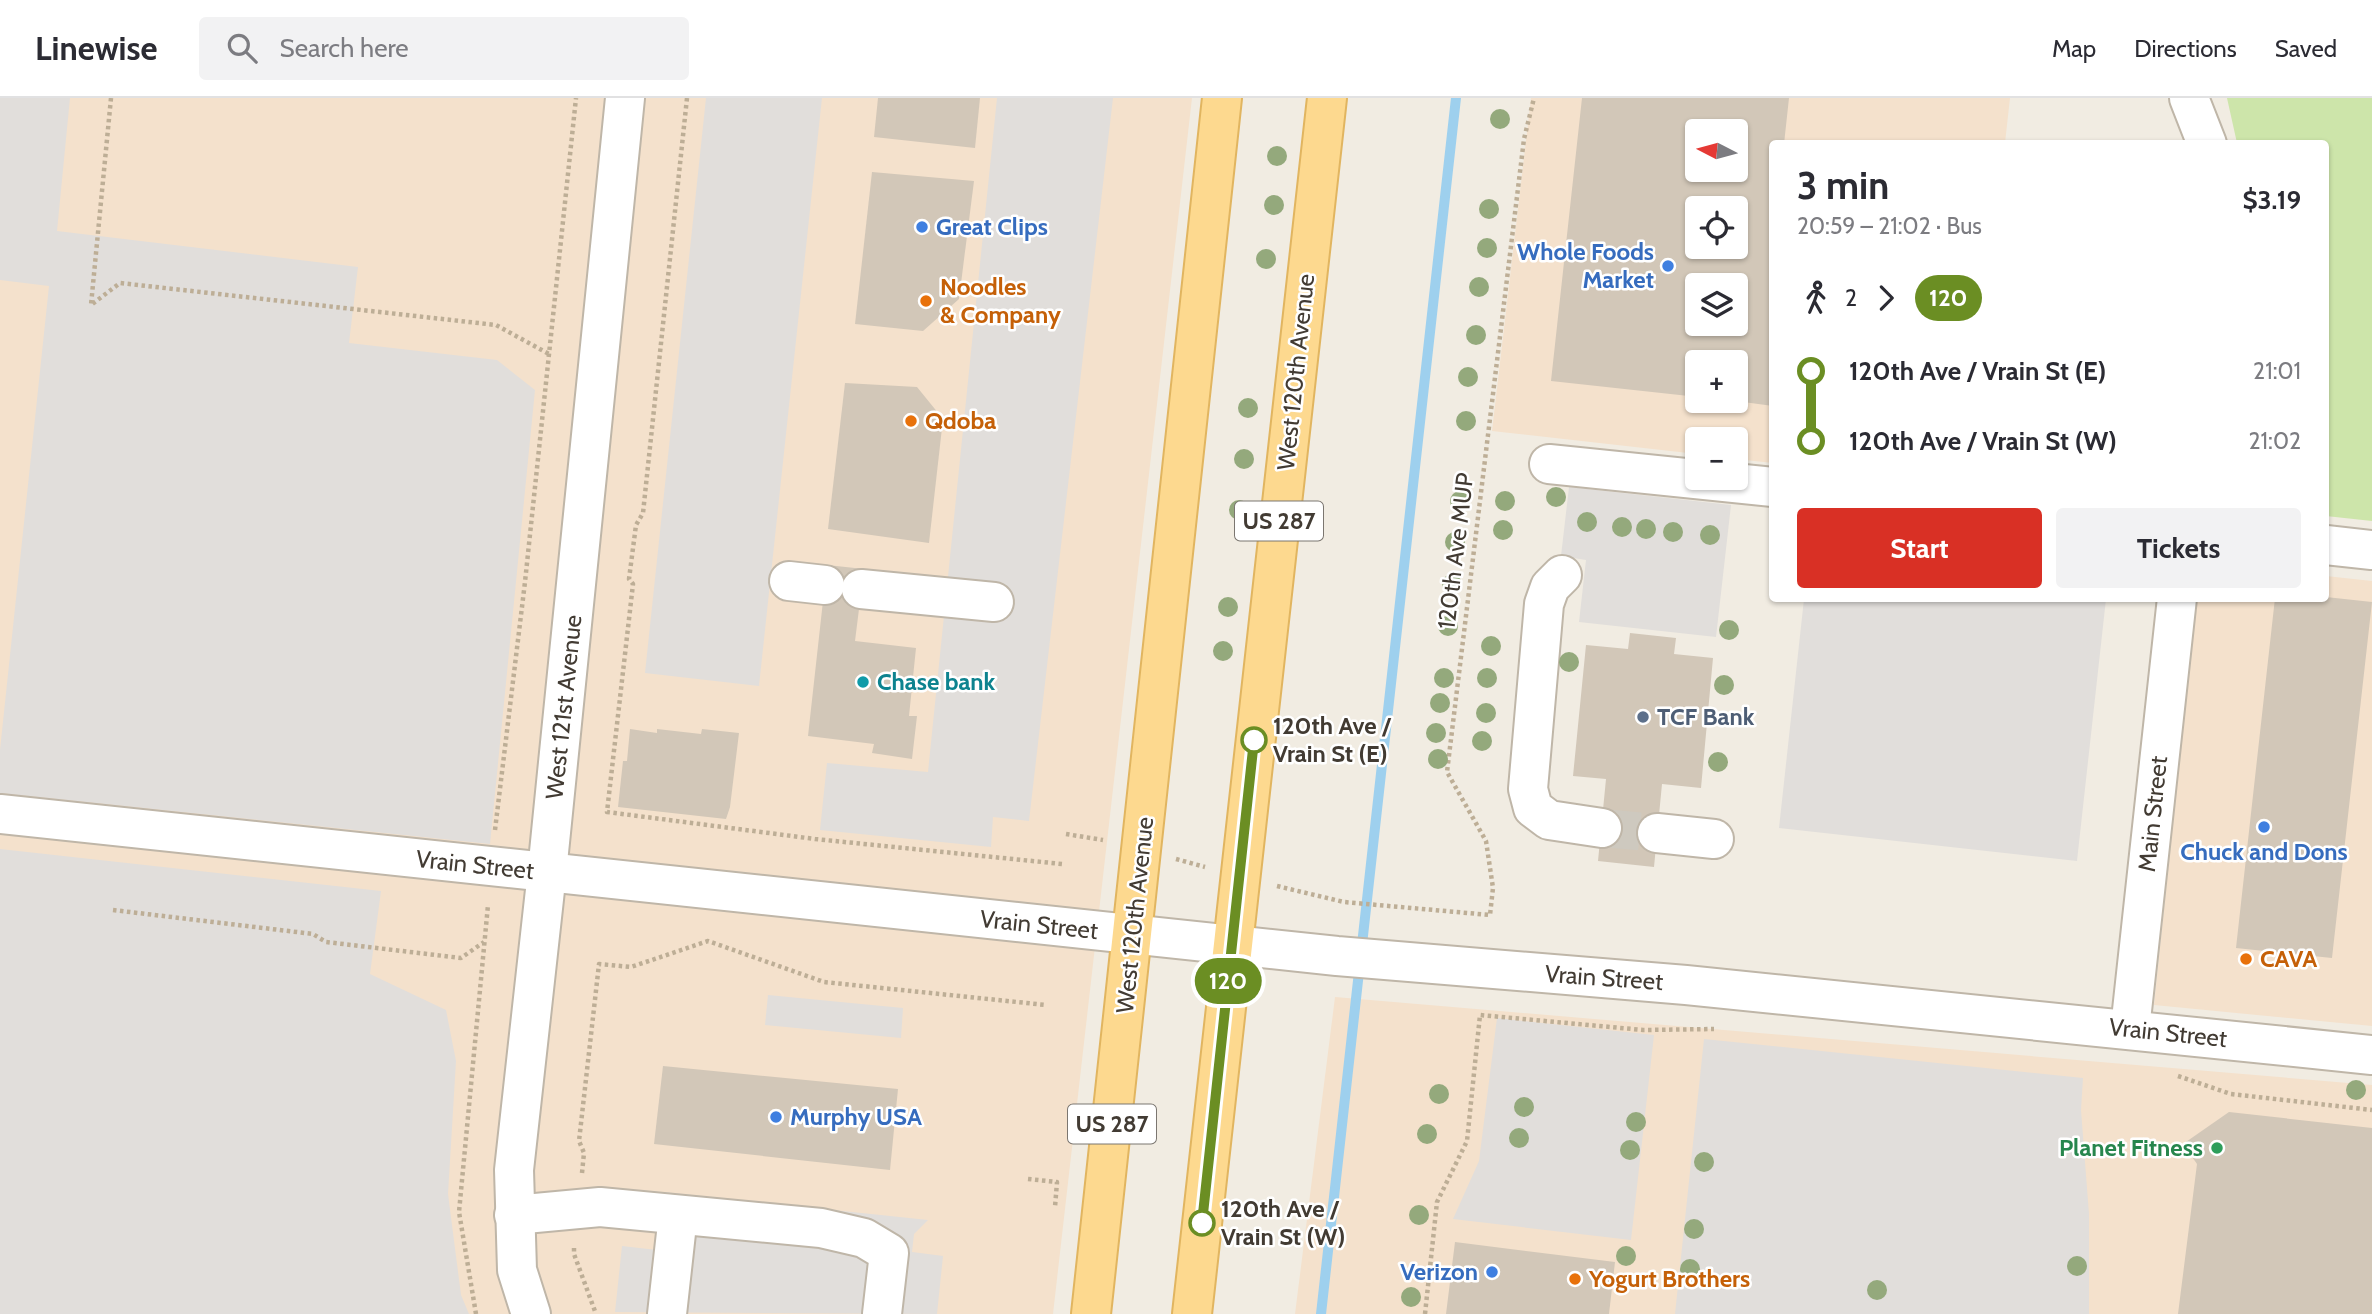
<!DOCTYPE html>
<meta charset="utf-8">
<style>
body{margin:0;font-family:Cabin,sans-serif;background:#f2f2f3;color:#2b2b33;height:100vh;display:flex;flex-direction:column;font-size:26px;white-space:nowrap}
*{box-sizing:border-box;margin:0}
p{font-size:23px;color:#7c7c81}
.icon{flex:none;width:38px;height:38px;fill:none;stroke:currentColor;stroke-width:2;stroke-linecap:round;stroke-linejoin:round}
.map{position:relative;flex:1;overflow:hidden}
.sheet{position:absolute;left:1769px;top:42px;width:560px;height:462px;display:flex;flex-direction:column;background:#fff;border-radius:7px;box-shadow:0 2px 5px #0004}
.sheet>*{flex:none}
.badge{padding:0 14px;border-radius:23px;font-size:24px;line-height:46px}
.needle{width:46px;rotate:276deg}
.controls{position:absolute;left:1685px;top:21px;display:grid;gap:14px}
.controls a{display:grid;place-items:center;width:63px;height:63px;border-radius:7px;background:#fff;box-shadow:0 2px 5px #0004;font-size:35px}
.map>.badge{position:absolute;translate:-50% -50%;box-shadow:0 0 0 4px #fff}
.legs{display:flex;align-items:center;gap:10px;height:77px;padding:0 28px;font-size:23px}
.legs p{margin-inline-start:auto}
.head{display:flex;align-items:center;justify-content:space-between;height:119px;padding:0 28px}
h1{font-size:38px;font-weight:800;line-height:52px}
.primary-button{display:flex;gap:14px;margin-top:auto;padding:14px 28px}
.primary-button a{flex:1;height:80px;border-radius:7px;background:#d93025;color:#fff;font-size:28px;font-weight:800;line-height:80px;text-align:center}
.primary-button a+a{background:#f2f2f3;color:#2b2b33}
ul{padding:0 28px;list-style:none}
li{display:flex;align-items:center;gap:24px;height:70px;font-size:26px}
li i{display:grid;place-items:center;width:10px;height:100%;margin:0 9px;background:currentColor}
li i::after{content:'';width:18px;height:18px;margin:-9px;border:5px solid;border-radius:50%;background:#fff}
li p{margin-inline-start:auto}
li:first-child i{background:linear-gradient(#0000 50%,currentColor 0)}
li:last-child i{background:linear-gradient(currentColor 50%,#0000 0)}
header{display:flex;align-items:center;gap:42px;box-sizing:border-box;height:98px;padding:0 35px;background:#fff;border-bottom:2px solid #e1e1e2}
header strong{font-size:33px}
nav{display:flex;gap:38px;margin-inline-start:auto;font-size:24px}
.search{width:490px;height:63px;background:#f2f2f3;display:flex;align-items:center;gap:18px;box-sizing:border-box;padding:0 24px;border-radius:7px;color:#7c7c81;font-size:26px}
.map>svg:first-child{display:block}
</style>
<header>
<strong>Linewise</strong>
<div class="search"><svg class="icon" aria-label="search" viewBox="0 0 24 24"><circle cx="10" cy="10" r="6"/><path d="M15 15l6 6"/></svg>Search here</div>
<nav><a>Map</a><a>Directions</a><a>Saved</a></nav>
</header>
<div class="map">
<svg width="2372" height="1216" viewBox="0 0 2372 1216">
<rect width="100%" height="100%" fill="#f1ece2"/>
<g fill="#f4e1cc" fill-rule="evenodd">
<polygon points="0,0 1192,0 1053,1216 0,1216"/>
<path d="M1531,0H2010L2005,45L1773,46V365L1736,361V341H1698L1697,356L1492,333ZM1698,33H1736V72H1698ZM1698,110H1736V149H1698ZM1698,187H1736V226H1698ZM1698,264H1736V303H1698Z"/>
<polygon points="2326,478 2372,483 2372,928 2154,907 2196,501 2326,500"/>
<polygon points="1335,899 2372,987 2372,1216 1295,1216"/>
</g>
<polygon fill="#cde5aa" points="2227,0 2372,0 2372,423 2326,418 2326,46 2237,45"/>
<g fill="#e1dedb">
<polygon points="0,0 70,0 57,133 358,169 349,245 497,262 535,292 490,746 0,695 0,652 49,188 0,182"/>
<polygon points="706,0 822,0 759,588 645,575"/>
<polygon points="997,0 1113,0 1029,723 993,719 991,749 820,732 827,665 928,674"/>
<polygon points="1569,389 1731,407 1716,539 1579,524 1586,462 1561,458"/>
<polygon points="1804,501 2106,501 2077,763 1779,730"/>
<polygon points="0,751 381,793 370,876 446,912 456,963 448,1096 461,1197 469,1216 0,1216"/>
<polygon points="768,897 903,910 901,940 765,927"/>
<polygon points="1497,920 1654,937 1631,1142 1453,1121 1479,1063"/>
<polygon points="1704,941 2083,980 2081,1012 2089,1116 2089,1216 1675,1216"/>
<polygon points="663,1094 928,1122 914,1136 912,1154 943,1158 937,1216 615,1214 622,1148 657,1152"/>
</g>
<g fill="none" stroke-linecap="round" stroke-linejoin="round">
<polyline stroke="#9ed0ee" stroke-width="10" points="1321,1216 1456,0"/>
</g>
<g fill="#d2c7b8" fill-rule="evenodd">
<polygon points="878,0 980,0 975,50 874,39"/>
<path d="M1582,0H1789L1784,46H1773V308L1736,303V264H1698V299L1551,283ZM1698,33H1736V72H1698ZM1698,110H1736V149H1698ZM1698,187H1736V226H1698Z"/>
<polygon points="872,74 974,83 959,201 923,233 855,226"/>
<polygon points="845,285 917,289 943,321 929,445 828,431"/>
<polygon points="827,467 864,471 855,543 916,550 909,618 917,618 912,661 872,655 874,646 808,638"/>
<polygon points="2326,499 2372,504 2332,860 2236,850 2275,500 2326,500"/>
<polygon points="1630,535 1676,540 1674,556 1713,560 1701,690 1662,686 1654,769 1598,763 1606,681 1573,678 1586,547 1628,551"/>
<polygon points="630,631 657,635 657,631 701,636 702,631 739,635 730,709 726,721 618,709 623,663 627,663"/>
<polygon points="663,968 898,991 890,1072 654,1046"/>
<polygon points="2229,1014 2372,1030 2372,1216 2178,1216 2197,1066 2183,1046"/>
<polygon points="1455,1144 1615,1164 1609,1216 1446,1216"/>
</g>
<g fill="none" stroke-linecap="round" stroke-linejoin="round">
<polyline stroke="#cec9bf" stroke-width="38" stroke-dasharray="38 19" stroke-linecap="butt" points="1602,730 1657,735"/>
<defs>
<g id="minor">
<polyline points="2189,0 2207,46"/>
<polyline points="1549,366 1773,389"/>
<polyline points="2326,447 2372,452"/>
<polyline points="1562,477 1550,489 1544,506 1528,691 1533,710 1549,722 1602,730"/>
<polyline points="789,483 825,487"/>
<polyline points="861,491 994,504"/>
<polyline points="0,716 1337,858 1686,887 2372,957"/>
<polyline points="1657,735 1714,741"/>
<polyline points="2130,931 2177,500"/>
<polyline points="514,1117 600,1109 821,1130 864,1140 889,1155 882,1216"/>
<polyline points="531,1216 517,1172 514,1072 547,774 625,0"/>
<polyline points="667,1216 678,1117"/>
</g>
<g id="major">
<polyline points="1091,1216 1222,0"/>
<polyline points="1192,1216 1327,0"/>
</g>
</defs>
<use href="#minor" stroke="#bfb6a8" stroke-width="42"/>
<use href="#major" stroke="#e1b560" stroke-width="42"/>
<g stroke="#bdae96" stroke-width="4.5" stroke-dasharray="3.5 3.5" stroke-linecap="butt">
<polyline points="111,0 91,207 120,185 496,227 549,256"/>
<polyline points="687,0 643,415 636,427 629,481 633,486 607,714 815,741 1062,766"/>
<polyline points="495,732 525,484 576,0"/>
<polyline points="1066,736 1103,742"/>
<polyline points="1176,761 1205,769"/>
<polyline points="1277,788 1344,804 1490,817 1493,790 1486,743 1447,674 1524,41 1534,0"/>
<polyline points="113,812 313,836 326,844 461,860 484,844"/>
<polyline points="2178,978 2231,996 2372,1012"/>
<polyline points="582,1075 584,1055 579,1043 599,866 631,869 708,843 824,884 1046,907"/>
<polyline points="1028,1081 1057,1084 1055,1109"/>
<polyline points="574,1150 574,1156 596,1216"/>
<polyline points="476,1216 459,1114 488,807"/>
<polyline points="1425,1216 1437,1104 1467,1043 1480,917 1643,932 1714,931"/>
</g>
<use href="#minor" stroke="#fff" stroke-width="38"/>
<use href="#major" stroke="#fdd98f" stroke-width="38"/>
</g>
<g fill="#94a97c">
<circle cx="1500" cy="21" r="10"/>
<circle cx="1277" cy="58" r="10"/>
<circle cx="1274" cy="107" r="10"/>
<circle cx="1489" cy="111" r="10"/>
<circle cx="1487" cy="150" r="10"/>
<circle cx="1266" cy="161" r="10"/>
<circle cx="1479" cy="189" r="10"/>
<circle cx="1476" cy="237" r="10"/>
<circle cx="1468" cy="279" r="10"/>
<circle cx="1248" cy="310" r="10"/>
<circle cx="1466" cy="323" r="10"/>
<circle cx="1244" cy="361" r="10"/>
<circle cx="1556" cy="399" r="10"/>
<circle cx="1460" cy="403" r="10"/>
<circle cx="1505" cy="403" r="10"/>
<circle cx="1239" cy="412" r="10"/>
<circle cx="1587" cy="424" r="10"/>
<circle cx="1622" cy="429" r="10"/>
<circle cx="1646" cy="431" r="10"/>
<circle cx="1503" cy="432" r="10"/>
<circle cx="1673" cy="434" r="10"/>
<circle cx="1710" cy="437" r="10"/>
<circle cx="1455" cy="444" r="10"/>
<circle cx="1452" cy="486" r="10"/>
<circle cx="1228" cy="509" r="10"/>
<circle cx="1448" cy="528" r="10"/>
<circle cx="1729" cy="532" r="10"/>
<circle cx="1491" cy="548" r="10"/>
<circle cx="1223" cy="553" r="10"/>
<circle cx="1569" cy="564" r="10"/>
<circle cx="1444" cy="580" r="10"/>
<circle cx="1487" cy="580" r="10"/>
<circle cx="1724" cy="587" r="10"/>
<circle cx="1440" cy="605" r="10"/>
<circle cx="1486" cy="615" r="10"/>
<circle cx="1436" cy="635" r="10"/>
<circle cx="1482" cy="643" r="10"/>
<circle cx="1438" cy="661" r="10"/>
<circle cx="1718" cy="664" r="10"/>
<circle cx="2356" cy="992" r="10"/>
<circle cx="1439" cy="996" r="10"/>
<circle cx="1524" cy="1009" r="10"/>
<circle cx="1636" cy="1024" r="10"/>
<circle cx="1427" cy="1036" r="10"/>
<circle cx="1519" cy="1040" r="10"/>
<circle cx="1630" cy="1052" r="10"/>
<circle cx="1704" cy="1064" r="10"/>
<circle cx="1419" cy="1117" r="10"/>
<circle cx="1694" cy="1131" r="10"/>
<circle cx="1626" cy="1158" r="10"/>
<circle cx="2077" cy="1168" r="10"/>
<circle cx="1690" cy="1171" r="10"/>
<circle cx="1877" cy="1192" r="10"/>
<circle cx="1411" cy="1199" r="10"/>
</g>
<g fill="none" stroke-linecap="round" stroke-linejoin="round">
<defs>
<polyline id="line-1" points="1202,1125 1254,642"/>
</defs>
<use href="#line-1" stroke="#fff" stroke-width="16"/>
<use href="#line-1" stroke="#6b8e23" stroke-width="10"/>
</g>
<g fill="#3f7fe0" stroke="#fff" stroke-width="2.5">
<circle cx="922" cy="129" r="7"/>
<circle cx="1668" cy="168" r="7"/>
<circle cx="2264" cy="729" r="7"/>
<circle cx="776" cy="1019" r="7"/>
<circle cx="1492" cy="1174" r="7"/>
</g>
<g fill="#e8710a" stroke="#fff" stroke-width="2.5">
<circle cx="926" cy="203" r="7"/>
<circle cx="911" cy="323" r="7"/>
<circle cx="2246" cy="861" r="7"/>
<circle cx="1575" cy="1181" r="7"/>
</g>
<circle fill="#0f9aa8" stroke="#fff" stroke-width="2.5" cx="863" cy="584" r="7"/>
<circle fill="#5c6f8a" stroke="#fff" stroke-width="2.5" cx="1643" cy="619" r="7"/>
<g fill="#fff" stroke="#6b8e23" stroke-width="3.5">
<circle cx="1254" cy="642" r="12"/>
<circle cx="1202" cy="1125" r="12"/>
</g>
<circle fill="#2e9e5b" stroke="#fff" stroke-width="2.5" cx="2217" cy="1050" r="7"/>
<g text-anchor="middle" stroke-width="5" stroke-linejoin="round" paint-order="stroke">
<g fill="#fff" stroke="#7b7670" stroke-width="2">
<rect x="1235" y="403.5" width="88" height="39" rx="5"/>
<rect x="1068" y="1006.5" width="88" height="39" rx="5"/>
</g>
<g font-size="23" font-weight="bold" fill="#423b33">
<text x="1279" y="431">US 287</text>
<text x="1112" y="1034">US 287</text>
</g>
<g font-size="24" font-weight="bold" fill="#366cbe" stroke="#fff" text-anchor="start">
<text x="936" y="137">Great Clips</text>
<text x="1654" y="162" text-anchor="end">Whole Foods<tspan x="1654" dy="28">Market</tspan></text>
<text x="2264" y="762" text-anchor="middle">Chuck and Dons</text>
<text x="790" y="1027">Murphy USA</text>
<text x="1478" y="1182" text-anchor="end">Verizon</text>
</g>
<g font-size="24" font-weight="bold" fill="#c56008" stroke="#fff" text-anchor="start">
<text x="940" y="197">Noodles<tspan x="940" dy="28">&amp; Company</tspan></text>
<text x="925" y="331">Qdoba</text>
<text x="2260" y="869">CAVA</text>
<text x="1589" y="1189">Yogurt Brothers</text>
</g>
<g font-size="24" fill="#423b33" stroke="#fff">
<text transform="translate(1296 274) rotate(-84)" y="8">West 120th Avenue</text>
<text transform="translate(1456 453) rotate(-83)" y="8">120th Ave MUP</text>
<text transform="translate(564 609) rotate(-84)" y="8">West 121st Avenue</text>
<text transform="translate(2153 716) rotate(-84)" y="8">Main Street</text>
<text transform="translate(475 767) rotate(6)" y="8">Vrain Street</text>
<text transform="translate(1135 817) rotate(-84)" y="8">West 120th Avenue</text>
<text transform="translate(1039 827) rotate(6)" y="8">Vrain Street</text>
<text transform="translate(1604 880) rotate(4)" y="8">Vrain Street</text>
<text transform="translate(2168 935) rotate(6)" y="8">Vrain Street</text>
</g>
<g font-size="24" font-weight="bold" fill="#0d838f" stroke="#fff" text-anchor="start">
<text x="877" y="592">Chase bank</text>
</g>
<g font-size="24" font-weight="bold" fill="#4e5e75" stroke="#fff" text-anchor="start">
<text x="1657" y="627">TCF Bank</text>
</g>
<g font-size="24" font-weight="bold" fill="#423b33" stroke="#fff" text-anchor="start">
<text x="1273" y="636">120th Ave /<tspan x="1273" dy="28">Vrain St (E)</tspan></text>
<text x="1221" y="1119">120th Ave /<tspan x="1221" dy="28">Vrain St (W)</tspan></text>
</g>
<g font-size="24" font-weight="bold" fill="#27864d" stroke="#fff" text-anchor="end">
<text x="2203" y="1058">Planet Fitness</text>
</g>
</g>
</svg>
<div class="controls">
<a><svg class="needle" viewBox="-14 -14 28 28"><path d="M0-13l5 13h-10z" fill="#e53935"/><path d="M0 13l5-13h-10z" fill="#7c7c81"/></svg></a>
<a><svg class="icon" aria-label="locate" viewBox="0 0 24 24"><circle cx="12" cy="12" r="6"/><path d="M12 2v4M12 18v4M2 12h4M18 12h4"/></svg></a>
<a><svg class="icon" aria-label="layers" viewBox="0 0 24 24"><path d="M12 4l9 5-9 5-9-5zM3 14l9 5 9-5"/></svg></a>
<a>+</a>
<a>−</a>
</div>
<b class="badge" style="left:1228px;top:883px;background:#6b8e23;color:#fff">120</b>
<section class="sheet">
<div class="head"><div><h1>3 min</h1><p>20:59 – 21:02 · Bus</p></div><b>$3.19</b></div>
<div class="legs"><svg class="icon" aria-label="walk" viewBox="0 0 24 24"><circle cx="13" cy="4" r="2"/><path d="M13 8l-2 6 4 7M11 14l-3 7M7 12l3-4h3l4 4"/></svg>2<svg class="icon" aria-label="forward" viewBox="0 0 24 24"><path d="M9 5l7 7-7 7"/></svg><b class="badge" style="background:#6b8e23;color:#fff">120</b></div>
<ul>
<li><i style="color:#6b8e23"></i><b>120th Ave / Vrain St (E)</b><p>21:01</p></li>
<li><i style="color:#6b8e23"></i><b>120th Ave / Vrain St (W)</b><p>21:02</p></li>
</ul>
<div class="primary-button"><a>Start</a><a>Tickets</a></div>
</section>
</div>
